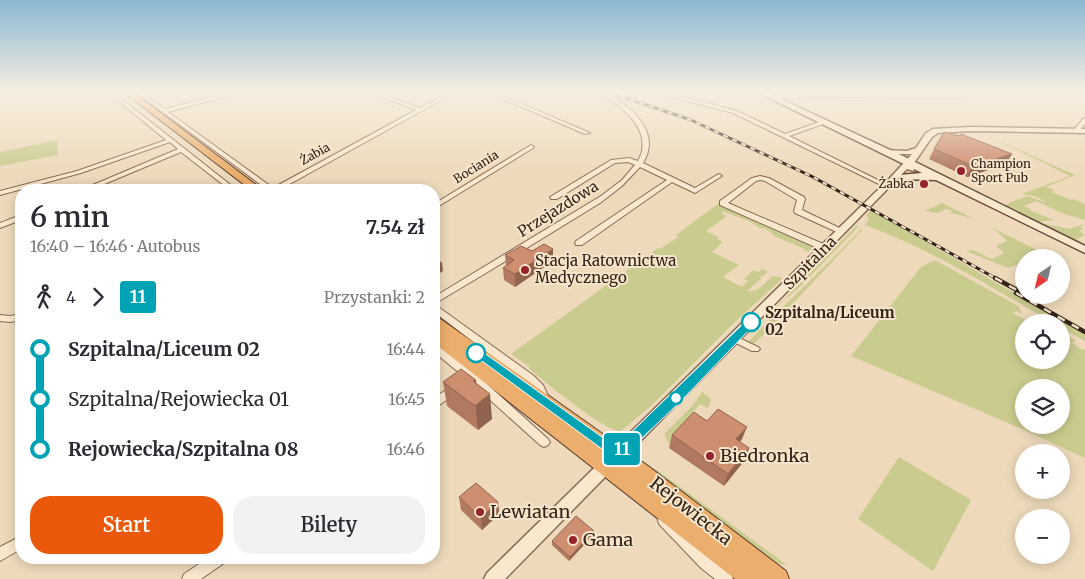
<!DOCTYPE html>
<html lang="pl">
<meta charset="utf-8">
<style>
body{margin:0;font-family:Merriweather,serif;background:#f2f2f3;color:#2b2b33;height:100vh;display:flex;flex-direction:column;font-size:19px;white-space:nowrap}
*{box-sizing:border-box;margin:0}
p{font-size:16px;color:#7c7c81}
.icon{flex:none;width:28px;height:28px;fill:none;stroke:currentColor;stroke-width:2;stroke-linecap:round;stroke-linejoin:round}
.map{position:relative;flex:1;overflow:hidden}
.details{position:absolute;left:15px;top:184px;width:425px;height:380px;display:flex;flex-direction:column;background:#fff;border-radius:20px;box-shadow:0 2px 12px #0003}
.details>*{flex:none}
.badge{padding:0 10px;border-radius:4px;font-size:18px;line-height:32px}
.needle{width:32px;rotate:215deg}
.fabs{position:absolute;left:1015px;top:249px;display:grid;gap:10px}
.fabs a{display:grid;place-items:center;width:55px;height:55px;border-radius:50%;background:#fff;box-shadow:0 2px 12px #0003;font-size:25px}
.map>.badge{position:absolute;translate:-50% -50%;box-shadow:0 0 0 2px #fff}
.legs{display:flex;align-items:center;gap:8px;height:55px;padding:0 15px;font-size:16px}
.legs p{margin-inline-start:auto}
.summary{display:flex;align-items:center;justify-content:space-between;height:85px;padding:0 15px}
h1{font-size:28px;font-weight:600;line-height:38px}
.cta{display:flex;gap:10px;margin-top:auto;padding:10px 15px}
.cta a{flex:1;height:58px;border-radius:20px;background:#ea580c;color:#fff;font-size:20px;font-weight:600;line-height:58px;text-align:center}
.cta a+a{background:#f2f2f3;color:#2b2b33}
ul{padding:0 15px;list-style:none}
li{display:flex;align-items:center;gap:18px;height:50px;font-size:19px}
li i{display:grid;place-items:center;width:8px;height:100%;margin:0 6px;background:currentColor}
li i::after{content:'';width:12px;height:12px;margin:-6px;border:4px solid;border-radius:50%;background:#fff}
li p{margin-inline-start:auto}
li:first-child i{background:linear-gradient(#0000 50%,currentColor 0)}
li:last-child i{background:linear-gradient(currentColor 50%,#0000 0)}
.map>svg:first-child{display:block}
</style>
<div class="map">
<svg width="1085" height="579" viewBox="0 0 1085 579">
<rect width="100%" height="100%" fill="#eedabb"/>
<g fill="#cacc8f" fill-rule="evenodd">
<polygon points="980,132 1075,175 1046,187 1054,190 1052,192 1071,200 1074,199 1085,204 1085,220 1064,214 1036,201 1024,206 1030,209 1029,210 1054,220 1038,222 1004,205 1027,196 1048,203 1034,196 1022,194 1070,176"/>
<polygon points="57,140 58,155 0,166 0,152"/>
<path d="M719,203L814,246L809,251H803L805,249L776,237L766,229L760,228L749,221L722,211V214L727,216L706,231L719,237L717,239L723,242L712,252L739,265L723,277L742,287L748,281L744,279L753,270L758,272L762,269L768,272L763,276H758L762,278L747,291C758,293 765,283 772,276L783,278L737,320L651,406L621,431C607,434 542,379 528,368L530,367L511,354L658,248L660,249L678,237L676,235Z"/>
<path d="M942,203L1037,250L1031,253L1034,257L1024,258V262L1008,268L966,251L973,250L992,259L1004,253L996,246L1007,241C993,225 971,216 950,213L952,211L947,209L937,213L925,211Z"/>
<path d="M871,210L1085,334V341L1061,328V322H1052C990,287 931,249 865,225L869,219L866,215Z"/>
<polygon points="1046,224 1070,229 1085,224 1080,227 1083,229 1079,231 1085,235 1075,240 1044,225"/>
<polygon points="856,226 859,226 798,289 785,299 744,340"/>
<path d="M862,228V230L768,330L755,343H747C785,303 825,268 862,228Z"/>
<path d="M935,260L1018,306L1023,315L1016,311L1013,313L1031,322H1024V360H1061V334L1076,340L1072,343L1083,350L1085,349V458L1020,428L851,356L921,267ZM1024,388H1061V425H1024Z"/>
<polygon points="702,392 711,399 710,405 707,408 700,404 693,412 697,416 670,445 664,434 694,404"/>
<polygon points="899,457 971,500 933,571 858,519"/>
<polygon points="654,468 787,565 779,564 653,470"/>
</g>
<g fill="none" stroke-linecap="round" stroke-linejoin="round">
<defs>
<g id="minor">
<polygon points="109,93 114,93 237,190 230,190 181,152 90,190 81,190 178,149 170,142 81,173 0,195 0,191 77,171 166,140"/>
<polygon points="137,93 142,93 165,109 227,93 234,93 234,94 168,112 273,188 416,110 374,94 374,93 380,93 420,108 448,93 454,93 279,190 268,190"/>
<polygon points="489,93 496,93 590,133 585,134"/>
<path d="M600,93C607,93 612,96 618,100C640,115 659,137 643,163L695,188L717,175L719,174L722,176L695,193L672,182L582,245H576L575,243L576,241L667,180L640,167L622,186L600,203L486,273L434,304V297L601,196L622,180L634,166L635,165L628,162L615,163L557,199H551L550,197L611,160L629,158L638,161C651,138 634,117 616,104C610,100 604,97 600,93Z"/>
<polygon points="669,93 737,111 785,134 822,121 826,121 826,123 789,136 890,186 887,188 885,187 733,113 667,96 666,95"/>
<polygon points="808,93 960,94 963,96 960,98 808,97 774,100 771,98 774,96"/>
<polygon points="1085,118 1085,124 1078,132 1074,132 1073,131 1083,119"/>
<polygon points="531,145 534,147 533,148 434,209 434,204"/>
<polygon points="760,176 769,178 804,197 805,199 802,210 846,231 842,233 839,233 795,213 794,211 797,200 765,181 760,180 756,181 728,203 828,246 829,248 828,250 822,250 720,205 720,201 752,178"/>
<polygon points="21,215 21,220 0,228 0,223"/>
<polygon points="434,305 437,306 534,376 543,385 549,398 548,401 544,402 540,401 535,391 526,382 434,312"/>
<polygon points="21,314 21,320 10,322 0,321 0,315 10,316"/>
<polygon points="735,336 758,347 760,349 758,351 752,351 732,341 730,339 732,337"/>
<polygon points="434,344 437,345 476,374 548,439 550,442 548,445 544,447 540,445 468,380 434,352"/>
<polygon points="455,384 459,385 460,388 459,391 438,406 434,407 434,398"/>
<polygon points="664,514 669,516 711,558 731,574 733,579 715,579 701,568 659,524 658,520 659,516"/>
<polygon points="21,536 21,549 0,561 0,547"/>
<polygon points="208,558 226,558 224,563 201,579 182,579 184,574"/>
</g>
<polygon id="tertiary" points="970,127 1085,129 1085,133 970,131 938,133 932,137 914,163 914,171 907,169 505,579 484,579 487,573 890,178 912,154 888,154 884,152 885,150 907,151 916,148 926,133 933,129"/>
<polygon id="secondary" points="759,93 768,93 901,155 1085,246 1085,253 936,180 899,179 899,175 922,173"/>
<g id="trunk">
<polygon points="125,93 134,93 263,190 251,190"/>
<polygon points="434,317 439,318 648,466 786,571 789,579 735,579 434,343"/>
</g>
</defs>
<use href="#minor" stroke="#866a55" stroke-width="2"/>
<use href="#tertiary" stroke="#866a55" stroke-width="3"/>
<use href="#secondary" stroke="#674b38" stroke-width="3"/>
<use href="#trunk" stroke="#53392a" stroke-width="2"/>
<use href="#minor" fill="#f9e8ce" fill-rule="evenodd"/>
<use href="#tertiary" fill="#f9e8ce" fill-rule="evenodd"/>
<use href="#secondary" fill="#f9e8ce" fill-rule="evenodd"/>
<use href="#trunk" fill="#ebae6c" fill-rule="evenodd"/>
<defs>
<polyline id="rail-far1" points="611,93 691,120 813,177 997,279"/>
<g id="rail">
<polyline points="995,278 1024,294"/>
<polyline points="1016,293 1085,332"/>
</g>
</defs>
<use href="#rail-far1" stroke="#34241a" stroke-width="3"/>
<use href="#rail" stroke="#34241a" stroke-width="4.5"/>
<use href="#rail-far1" stroke="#f6e5cb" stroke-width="2" stroke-dasharray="5" stroke-linecap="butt"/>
<use href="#rail" stroke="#f6e5cb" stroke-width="2.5" stroke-dasharray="8" stroke-linecap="butt"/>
</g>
<g fill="#b17a60">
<polygon points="934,149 1006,164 967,177 929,159"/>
<polygon points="553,249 553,261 515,287 504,280 503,268 506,266 505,255"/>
<polygon points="476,380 476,383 492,419 478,430 447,406 443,382"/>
<polygon points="707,421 742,439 740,442 749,448 744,461 724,486 669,448 672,435"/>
<polygon points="459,497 498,502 499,514 482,530 461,510"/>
<polygon points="593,535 569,561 552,545 552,541"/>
</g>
<g fill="#90634e">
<polygon points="1012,154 1006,164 967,177 973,166"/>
<polygon points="553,249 553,261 515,287 515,274"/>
<polygon points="442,263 443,271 434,277 434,268"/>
<polygon points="476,380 478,403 490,394 492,419 478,430 473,381"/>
<polygon points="747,427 742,439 732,452 736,439"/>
<polygon points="749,448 744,461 724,486 728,474"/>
<polygon points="498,502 499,514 482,530 481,518"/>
<polygon points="594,531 593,535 569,561 570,557"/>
</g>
<g fill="#ce8e70" stroke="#90634e">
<polygon points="944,132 960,136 961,134 1012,154 973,166 934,149"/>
<polygon points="544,244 553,249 515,274 503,268 514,260 505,255 521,246 532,251"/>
<polygon points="434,258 442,263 434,268"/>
<polygon points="461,369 476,380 473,381 490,394 475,406 443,382"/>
<polygon points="718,409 747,427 736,439 749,448 728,474 672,435 694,412 707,421"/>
<polygon points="476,483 498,502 481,518 459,497"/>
<polygon points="576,516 594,531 570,557 552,541"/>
</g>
<linearGradient id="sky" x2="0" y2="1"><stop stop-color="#8bb8d3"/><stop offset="0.53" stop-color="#f7eee0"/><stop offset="1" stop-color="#f7eee0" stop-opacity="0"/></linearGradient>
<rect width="1085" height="174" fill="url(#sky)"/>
<polygon fill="#00a3b4" stroke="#fff" points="751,319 754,320 756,322 754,325 680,402 621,458 617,460 471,353 472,350 480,350 616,447 747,320"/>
<g fill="#96242f" stroke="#f6e5cb" stroke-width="2">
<circle cx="961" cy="171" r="5"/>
<circle cx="924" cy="184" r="5"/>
<circle cx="525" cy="270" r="5"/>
<circle cx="710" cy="456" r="5"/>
<circle cx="480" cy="512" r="5"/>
<circle cx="573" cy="540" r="5"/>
</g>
<g fill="#fff" stroke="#00a3b4" stroke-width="2.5">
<circle cx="751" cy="322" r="9"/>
<circle cx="476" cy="353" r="9"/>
<circle cx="676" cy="398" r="6"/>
</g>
<g text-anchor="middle" stroke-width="4" stroke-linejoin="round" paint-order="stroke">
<g font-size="12" fill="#34241a" stroke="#f6e5cb">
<text transform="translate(315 154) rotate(-29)" y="4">Żabia</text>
<text transform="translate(476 167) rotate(-32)" y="4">Bociania</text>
</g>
<g font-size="12" fill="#34241a" stroke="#f6e5cb" text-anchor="start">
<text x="971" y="168">Champion<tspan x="971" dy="14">Sport Pub</tspan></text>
<text x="914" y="188" text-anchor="end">Żabka</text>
</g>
<g font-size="15" fill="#34241a" stroke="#f6e5cb">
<text transform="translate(558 209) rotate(-32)" y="5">Przejazdowa</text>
<text transform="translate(810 263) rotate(-45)" y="5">Szpitalna</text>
</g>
<g font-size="15" fill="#34241a" stroke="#f6e5cb" text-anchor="start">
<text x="535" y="266">Stacja Ratownictwa<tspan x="535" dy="17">Medycznego</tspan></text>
</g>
<g font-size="15" font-weight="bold" fill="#34241a" stroke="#f6e5cb" text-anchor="start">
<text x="765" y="318">Szpitalna/Liceum<tspan x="765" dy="17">02</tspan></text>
</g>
<g font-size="18" fill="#34241a" stroke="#f6e5cb" text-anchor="start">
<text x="720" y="462">Biedronka</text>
<text x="490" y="518">Lewiatan</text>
<text x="583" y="546">Gama</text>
</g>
<g font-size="18" fill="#34241a" stroke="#f6e5cb">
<text transform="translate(691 511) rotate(38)" y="6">Rejowiecka</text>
</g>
</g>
</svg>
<div class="fabs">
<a><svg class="needle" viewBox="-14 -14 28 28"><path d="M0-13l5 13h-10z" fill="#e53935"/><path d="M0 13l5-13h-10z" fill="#7c7c81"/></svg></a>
<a><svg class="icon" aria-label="locate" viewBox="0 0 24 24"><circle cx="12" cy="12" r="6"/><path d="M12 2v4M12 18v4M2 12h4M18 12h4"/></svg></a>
<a><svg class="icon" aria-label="layers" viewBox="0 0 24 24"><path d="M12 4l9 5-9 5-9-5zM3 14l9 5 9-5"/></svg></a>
<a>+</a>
<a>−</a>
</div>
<b class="badge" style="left:622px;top:449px;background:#00a3b4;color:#fff">11</b>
<section class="details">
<div class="summary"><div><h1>6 min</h1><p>16:40 – 16:46 · Autobus</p></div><b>7.54 zł</b></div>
<div class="legs"><svg class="icon" aria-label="walk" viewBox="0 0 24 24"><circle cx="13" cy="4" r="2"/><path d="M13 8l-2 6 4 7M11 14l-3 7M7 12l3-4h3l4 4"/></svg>4<svg class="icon" aria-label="forward" viewBox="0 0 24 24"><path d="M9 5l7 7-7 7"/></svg><b class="badge" style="background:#00a3b4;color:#fff">11</b><p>Przystanki: 2</p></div>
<ul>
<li><i style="color:#00a3b4"></i><b>Szpitalna/Liceum 02</b><p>16:44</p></li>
<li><i style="color:#00a3b4"></i><span>Szpitalna/Rejowiecka 01</span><p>16:45</p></li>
<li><i style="color:#00a3b4"></i><b>Rejowiecka/Szpitalna 08</b><p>16:46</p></li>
</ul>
<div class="cta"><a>Start</a><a>Bilety</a></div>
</section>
</div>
